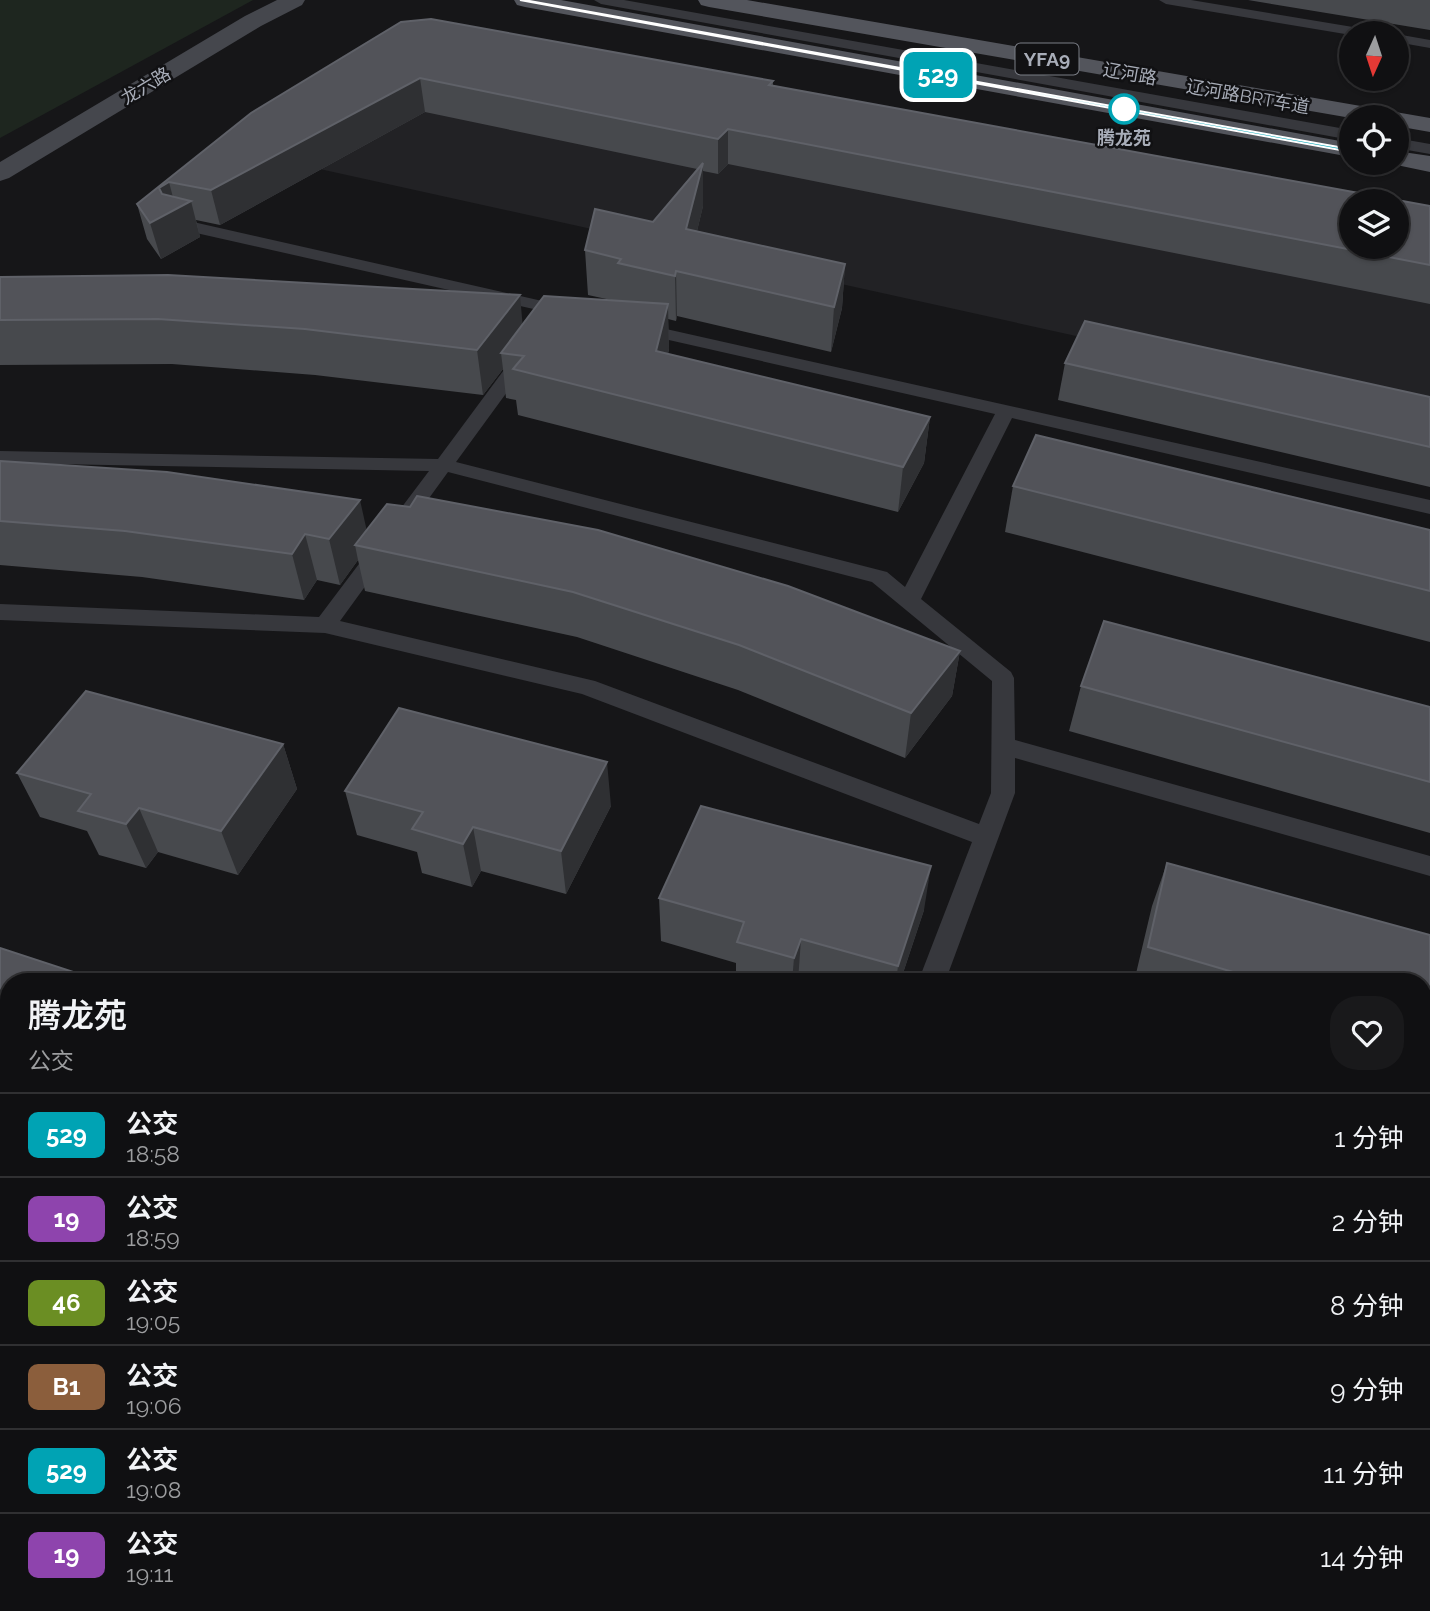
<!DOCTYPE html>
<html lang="zh">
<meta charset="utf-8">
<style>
body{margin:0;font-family:Raleway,"Noto Sans SC",sans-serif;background:#19191b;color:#f1f3f6;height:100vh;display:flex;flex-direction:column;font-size:26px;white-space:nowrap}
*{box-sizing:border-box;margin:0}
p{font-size:23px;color:#9c9d9f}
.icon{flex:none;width:38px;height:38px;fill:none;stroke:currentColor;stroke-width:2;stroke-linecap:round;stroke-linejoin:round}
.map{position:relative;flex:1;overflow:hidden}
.side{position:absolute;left:0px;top:973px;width:1432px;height:639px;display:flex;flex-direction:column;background:#101012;border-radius:28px 28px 0 0;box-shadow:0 2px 5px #0004,0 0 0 2px #303032}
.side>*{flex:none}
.badge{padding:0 14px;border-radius:10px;font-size:24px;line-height:46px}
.needle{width:46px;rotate:183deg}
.controls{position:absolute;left:1339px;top:21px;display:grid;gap:14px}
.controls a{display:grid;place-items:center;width:70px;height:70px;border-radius:50%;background:#101012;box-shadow:0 2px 5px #0004,0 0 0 2px #303032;font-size:35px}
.map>.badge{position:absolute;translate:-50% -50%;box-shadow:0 0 0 4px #fff}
.round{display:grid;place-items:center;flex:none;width:74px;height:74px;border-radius:28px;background:#19191b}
.head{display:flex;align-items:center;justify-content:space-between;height:119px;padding:0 28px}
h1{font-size:33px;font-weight:600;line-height:52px}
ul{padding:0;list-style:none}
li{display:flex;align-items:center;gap:21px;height:84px;padding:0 28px;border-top:2px solid #303032}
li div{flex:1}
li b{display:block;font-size:26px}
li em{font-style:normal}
li .badge{min-width:77px;font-weight:700;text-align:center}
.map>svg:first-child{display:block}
</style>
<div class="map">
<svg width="1430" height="1611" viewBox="0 0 1430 1611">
<rect width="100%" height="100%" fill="#161618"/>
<polygon fill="#222225" points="392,33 1351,201 1351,247 1396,247 1430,209 1430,414 247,153"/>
<polygon fill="#1e261f" points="0,0 253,0 0,138"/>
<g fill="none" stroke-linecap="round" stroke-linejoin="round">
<g fill="#37383d" fill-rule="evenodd">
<polygon points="594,0 624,0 1351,130 1351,140 601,4"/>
<polygon points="1159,0 1191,0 1365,29 1372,33 1351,35 1166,4"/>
<polygon points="1396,34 1430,40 1430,48 1396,42"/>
<polygon points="1396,138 1430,144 1430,154 1396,148"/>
<polygon points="180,219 569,307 578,312 569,317 174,228 172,224"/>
<path d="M635,322L1430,500V514L1012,418L921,599L1011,672L1014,678L1015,740L1430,856V876L1015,758V793L945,982H918L972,842L582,694L325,633L0,620V604L319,617L429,471L0,463V451L438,459L518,351L525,349L534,355L456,462L887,572L905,587L995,414L629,331L626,327L629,323ZM448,472L872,582L992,681L991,793L979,824L595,681L340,621Z"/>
<polygon points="1423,1116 1430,1118 1430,1144 1423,1142"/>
<polygon points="675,1603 709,1603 707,1611 671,1611"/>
<polygon points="1170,1603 1351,1603 1353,1606 1350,1611 1173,1611"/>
</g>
<polygon fill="#45474d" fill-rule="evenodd" points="277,0 305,0 302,5 261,26 9,178 0,181 0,162 245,16"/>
<g fill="#53555c" fill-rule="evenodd">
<polygon points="514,0 561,0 1351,143 1351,157 525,7 517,5"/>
<polygon points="698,0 747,0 1430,118 1430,132 1396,126 1396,117 1351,118 709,7 701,5"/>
<polygon points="1396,151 1430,156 1430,172 1387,163 1396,163"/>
</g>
</g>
<g fill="#47494d">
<polygon points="1248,0 1430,0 1430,30"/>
<polygon points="401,22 773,81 773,86 1430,206 1430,304 728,164 718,174 703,171 703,206 697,231 845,264 842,308 831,352 677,316 676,321 668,319 669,349 668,354 930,417 924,463 898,512 518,415 516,400 506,398 503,369 483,395 315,375 172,364 0,365 0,277 523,324 611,300 588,295 585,250 653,222 697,169 425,112 220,225 196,220 200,237 161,259 147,239 137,204"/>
<polygon points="1065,363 1430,397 1430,487 1058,400"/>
<polygon points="0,461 366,530 960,651 952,696 905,758 738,690 577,637 365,591 358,560 340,585 317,580 304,600 142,577 0,565"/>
<polygon points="1013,486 1430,530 1430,642 1005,532"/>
<polygon points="1081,686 1430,707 1430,833 1069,731"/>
<polygon points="283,744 297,789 238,875 158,852 146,868 99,855 87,831 40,817 17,773"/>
<polygon points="345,791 611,806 566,894 481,871 472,887 422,873 417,852 357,835"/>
<polygon points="1167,863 1430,935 1430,1077 1423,1075 1423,982 1134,982 1152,906"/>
<polygon points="659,898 924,910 900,982 736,982 736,963 661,941"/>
<polygon points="1423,1212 1430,1214 1430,1381 1423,1378"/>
</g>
<g fill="#2f3033">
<polygon points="420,78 425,112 220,225 211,190"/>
<polygon points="728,129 728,164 718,174 718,139"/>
<polygon points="703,163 703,206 687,273 686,229"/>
<polygon points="169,182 176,209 191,201 200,237 161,259 150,223 159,188"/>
<polygon points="845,264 842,308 831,352 834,307"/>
<polygon points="676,271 677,316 676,321 675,276"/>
<polygon points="520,295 524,340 501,353 503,369 483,395 477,350"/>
<polygon points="668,304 669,349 657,397 656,351"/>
<polygon points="930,417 924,463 898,512 903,467"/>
<polygon points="360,500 370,545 355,545 358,560 340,585 329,539"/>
<polygon points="305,534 317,580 304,600 292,554"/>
<polygon points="960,651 952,696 905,758 911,713"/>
<polygon points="283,744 297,789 238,875 221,831"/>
<polygon points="607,762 611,806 566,894 561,851"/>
<polygon points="139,808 158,852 146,868 126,824"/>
<polygon points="473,827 481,871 472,887 463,844"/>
<polygon points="931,866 924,910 900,982 896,982 898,966"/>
<polygon points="801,939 798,981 792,982 794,958"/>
<polygon points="9,1103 9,1164 0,1177 0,1115"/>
</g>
<g fill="#525359" stroke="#5f6168" stroke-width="2" fill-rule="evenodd">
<path d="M431,19L773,81L769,85L1430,206V265L728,129L718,139L420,78L211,190L169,182L159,188L162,194L191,201L150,223L137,204L251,113L401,22ZM1351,201H1396V247H1351Z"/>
<polygon points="703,163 686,229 845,264 834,307 676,271 675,276 618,263 621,259 585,250 595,209 653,222"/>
<polygon points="168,275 520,295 477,350 305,329 158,319 0,320 0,277"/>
<polygon points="544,296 668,304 656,351 930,417 903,467 513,369 524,356 501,353"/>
<polygon points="1085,321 1430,397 1430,447 1065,363"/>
<polygon points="1036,435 1430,530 1430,591 1013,486"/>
<polygon points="0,461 167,472 360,500 329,539 305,534 292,554 125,531 0,521"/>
<polygon points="417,496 598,530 788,586 960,651 911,713 739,645 573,592 355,545 387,504 410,507"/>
<polygon points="1104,621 1430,707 1430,782 1081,686"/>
<polygon points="86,691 283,744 221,831 139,808 126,824 78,811 91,794 17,773"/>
<polygon points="399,708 607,762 561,851 473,827 463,844 412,829 423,812 345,791"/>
<polygon points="701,806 931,866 898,966 801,939 794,958 737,942 744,922 659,898"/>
<polygon points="1167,863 1430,935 1430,1029 1423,1026 1423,982 1267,982 1148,947"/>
<polygon points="0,948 98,980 97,982 9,982 9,1103 0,1115"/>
<polygon points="1423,1212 1430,1214 1430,1337 1423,1335"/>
</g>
<polygon fill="#00a3b4" stroke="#fff" stroke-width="2" points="520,0 524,0 1355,150 1351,152"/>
<circle fill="#fff" stroke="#00a3b4" stroke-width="3.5" cx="1124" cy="109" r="14"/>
<g text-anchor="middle" stroke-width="5" stroke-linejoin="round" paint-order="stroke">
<g font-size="18" fill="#a8adb8" stroke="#111113">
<text transform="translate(1130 74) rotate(10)" y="6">辽河路</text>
<text transform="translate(146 86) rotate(-31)" y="6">龙六路</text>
<text transform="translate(1248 97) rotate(10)" y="6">辽河路BRT车道</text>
</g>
<g font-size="18" font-weight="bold" fill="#a8adb8" stroke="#111113">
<text x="1124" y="144">腾龙苑</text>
</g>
<rect fill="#111113" stroke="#7b7e86" stroke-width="2" x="1015.5" y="43.5" width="63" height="31" rx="5"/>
<g font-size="19" font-weight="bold" fill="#a8adb8">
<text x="1047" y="66">YFA9</text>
</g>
</g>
</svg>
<div class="controls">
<a><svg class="needle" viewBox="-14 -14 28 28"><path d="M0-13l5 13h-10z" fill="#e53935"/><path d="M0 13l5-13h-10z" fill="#9c9d9f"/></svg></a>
<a><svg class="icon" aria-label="locate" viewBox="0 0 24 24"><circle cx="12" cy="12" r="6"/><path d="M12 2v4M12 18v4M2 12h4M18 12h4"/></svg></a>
<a><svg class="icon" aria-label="layers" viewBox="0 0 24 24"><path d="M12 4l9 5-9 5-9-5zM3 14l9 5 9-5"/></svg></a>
</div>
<b class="badge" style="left:938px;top:75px;background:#00a3b4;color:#fff">529</b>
<section class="side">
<div class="head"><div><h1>腾龙苑</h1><p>公交</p></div><a class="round"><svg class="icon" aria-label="heart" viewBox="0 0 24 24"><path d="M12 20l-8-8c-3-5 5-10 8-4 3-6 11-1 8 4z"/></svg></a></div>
<ul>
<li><span class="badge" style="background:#00a3b4;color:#fff">529</span><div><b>公交</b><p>18:58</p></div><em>1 分钟</em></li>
<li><span class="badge" style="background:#8e44ad;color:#fff">19</span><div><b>公交</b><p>18:59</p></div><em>2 分钟</em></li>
<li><span class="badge" style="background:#6b8e23;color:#fff">46</span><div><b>公交</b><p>19:05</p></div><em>8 分钟</em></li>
<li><span class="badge" style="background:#8b5e3c;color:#fff">B1</span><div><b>公交</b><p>19:06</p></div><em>9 分钟</em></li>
<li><span class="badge" style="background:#00a3b4;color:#fff">529</span><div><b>公交</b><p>19:08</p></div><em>11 分钟</em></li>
<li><span class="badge" style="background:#8e44ad;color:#fff">19</span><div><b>公交</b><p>19:11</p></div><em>14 分钟</em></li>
</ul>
</section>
</div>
